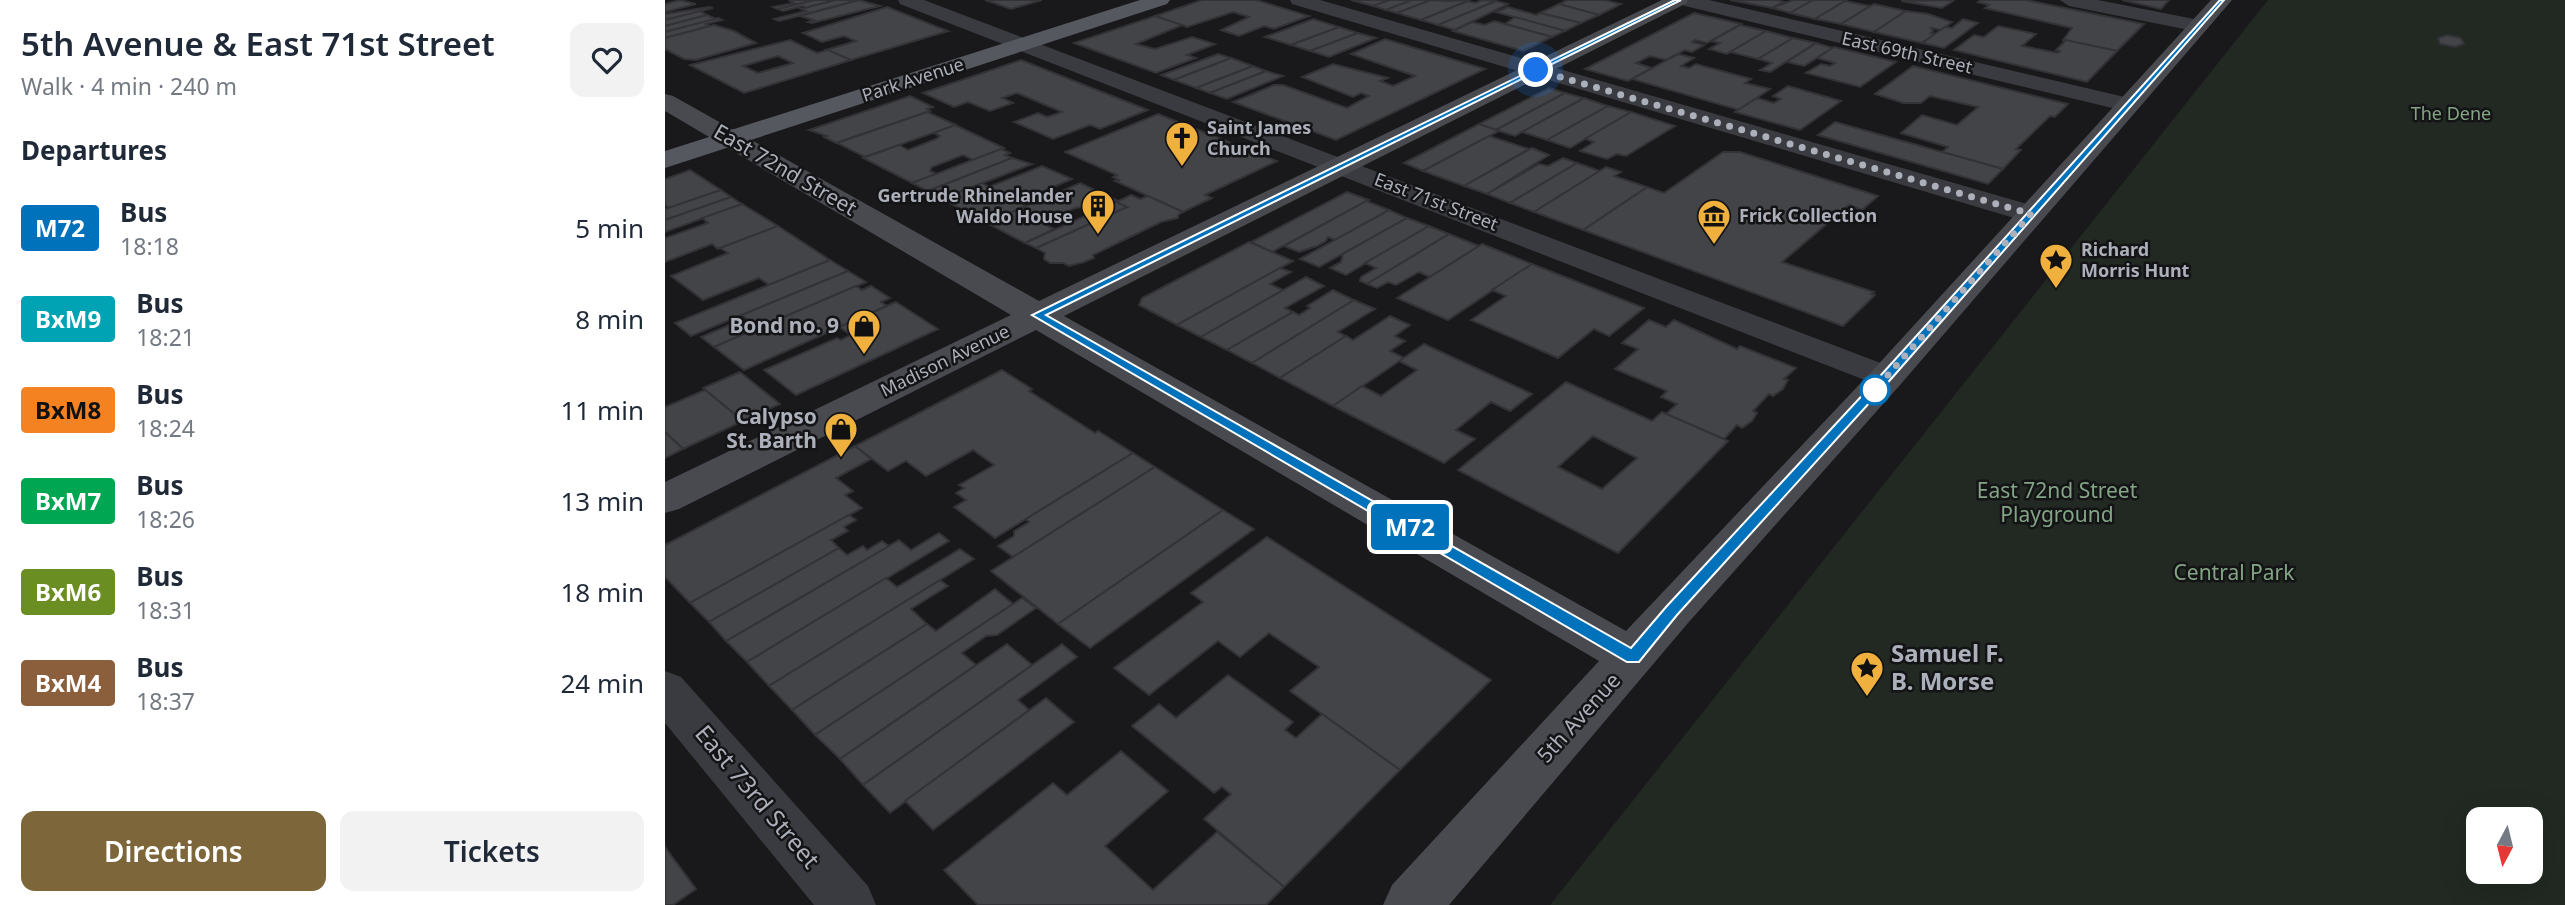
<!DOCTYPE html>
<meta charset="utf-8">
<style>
body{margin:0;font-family:"Noto Sans",sans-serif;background:#f2f2f3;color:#1f2937;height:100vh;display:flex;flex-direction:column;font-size:26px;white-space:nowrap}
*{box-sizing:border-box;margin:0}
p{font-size:23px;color:#747a83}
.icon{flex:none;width:38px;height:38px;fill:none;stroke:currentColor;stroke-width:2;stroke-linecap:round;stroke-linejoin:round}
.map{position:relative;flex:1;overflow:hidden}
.side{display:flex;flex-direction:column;background:#fff;width:665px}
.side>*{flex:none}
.badge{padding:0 14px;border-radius:5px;font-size:24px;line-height:46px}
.needle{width:46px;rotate:187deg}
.buttons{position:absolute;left:1801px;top:807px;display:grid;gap:14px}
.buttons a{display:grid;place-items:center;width:77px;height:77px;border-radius:14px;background:#fff;box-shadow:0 7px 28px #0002;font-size:35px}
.you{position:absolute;width:35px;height:35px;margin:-18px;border:5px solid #fff;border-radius:50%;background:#1a73e8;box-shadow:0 0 0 10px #1a73e833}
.map>.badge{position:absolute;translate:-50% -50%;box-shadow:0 0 0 4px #fff}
h2{padding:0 21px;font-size:26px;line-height:63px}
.round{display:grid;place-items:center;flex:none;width:74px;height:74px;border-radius:14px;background:#f2f2f3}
.overview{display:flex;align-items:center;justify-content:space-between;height:119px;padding:0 21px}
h1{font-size:33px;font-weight:600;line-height:52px}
.cta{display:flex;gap:14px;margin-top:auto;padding:14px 21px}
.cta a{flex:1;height:80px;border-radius:14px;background:#7d663a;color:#fff;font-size:28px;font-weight:600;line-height:80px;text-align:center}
.cta a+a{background:#f2f2f3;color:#1f2937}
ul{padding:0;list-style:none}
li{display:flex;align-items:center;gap:21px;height:91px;padding:0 21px}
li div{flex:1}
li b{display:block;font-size:26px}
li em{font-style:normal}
li .badge{min-width:77px;font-weight:700;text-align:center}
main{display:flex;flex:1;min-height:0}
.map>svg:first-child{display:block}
</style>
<main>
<section class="side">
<div class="overview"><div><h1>5th Avenue &amp; East 71st Street</h1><p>Walk · 4 min · 240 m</p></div><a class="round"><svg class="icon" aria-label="heart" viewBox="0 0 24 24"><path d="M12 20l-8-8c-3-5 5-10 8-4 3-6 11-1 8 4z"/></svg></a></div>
<h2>Departures</h2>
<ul>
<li><span class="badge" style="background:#0072bc;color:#fff">M72</span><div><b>Bus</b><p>18:18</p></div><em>5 min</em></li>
<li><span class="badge" style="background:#00a3b4;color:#fff">BxM9</span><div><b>Bus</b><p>18:21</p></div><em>8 min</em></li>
<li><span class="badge" style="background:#f58220;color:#111">BxM8</span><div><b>Bus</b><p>18:24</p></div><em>11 min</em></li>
<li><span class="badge" style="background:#00a651;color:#fff">BxM7</span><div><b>Bus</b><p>18:26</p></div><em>13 min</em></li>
<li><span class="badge" style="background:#6b8e23;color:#fff">BxM6</span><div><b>Bus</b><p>18:31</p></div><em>18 min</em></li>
<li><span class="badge" style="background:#8b5e3c;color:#fff">BxM4</span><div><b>Bus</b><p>18:37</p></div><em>24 min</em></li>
</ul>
<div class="cta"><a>Directions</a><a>Tickets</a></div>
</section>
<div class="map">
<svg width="1900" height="905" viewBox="0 0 1900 905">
<rect width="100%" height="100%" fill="#19191b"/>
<path fill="#212922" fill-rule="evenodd" d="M1603,0H1900V905H885ZM1813,819H1866V872H1813Z"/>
<g fill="#434448" stroke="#333337" stroke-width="2" fill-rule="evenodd">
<polygon points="15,0 31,4 0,12 0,4"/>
<polygon points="149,0 171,0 141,8 138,6 118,11 113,9"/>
<polygon points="149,0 113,9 108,7 129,3 125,1 128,0"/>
<polygon points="171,0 194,0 114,21 109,19 141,11 136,9"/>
<polygon points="194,0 215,6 147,23 143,22 149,20 135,16"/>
<polygon points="320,0 377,0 346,9"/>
<polygon points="537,0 591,0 644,16 609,29 599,26 574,36 556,30 584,17 568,12 522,27 490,16"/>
<polygon points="686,0 725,0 708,6"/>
<polygon points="725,0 747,0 721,10 708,6"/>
<polygon points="747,0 766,0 732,13 721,10"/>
<polygon points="766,0 783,1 805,0 756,20 732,13"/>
<polygon points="817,0 831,1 773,25 756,20 803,1 810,3"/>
<polygon points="939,0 956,4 934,15 894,4 902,0"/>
<polygon points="1065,0 1112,0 1119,2 1107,8"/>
<polygon points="1128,0 1148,0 1126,13 1107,8"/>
<polygon points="1148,0 1182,0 1150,19 1125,13"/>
<polygon points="1316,0 1361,0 1479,24 1452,51 1398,40 1407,28 1320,8 1324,5 1313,2"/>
<polygon points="1457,0 1504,0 1496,9"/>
<polygon points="831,1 843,4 790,30 773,25"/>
<polygon points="1180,1 1205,6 1176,24 1150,19"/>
<polygon points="1236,1 1285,0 1288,1 1277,8"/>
<polygon points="894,4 934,15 916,23 875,13"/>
<polygon points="1209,4 1241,11 1209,32 1176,24"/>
<polygon points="44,7 48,8 0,20 0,14"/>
<polygon points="222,7 283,31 186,60 161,50 191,41 179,36 157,42 138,33"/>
<polygon points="843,7 871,15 875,13 916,23 900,31 831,12"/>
<polygon points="35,11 42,15 0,26 0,20"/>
<polygon points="1241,11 1263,14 1287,22 1276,30 1266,28 1268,31 1266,33 1270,34 1257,43 1209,32"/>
<polygon points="1029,13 1076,24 1042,43 1030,40 1027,42 1039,45 1027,52 1020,50 1001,60 985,56 971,63 987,68 963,81 920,69"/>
<polygon points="42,15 51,19 0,32 0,26"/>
<polygon points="490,16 517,25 471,44 490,49 527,37 550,44 522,55 531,58 491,73 409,43"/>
<polygon points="850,17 900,31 887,37 840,24"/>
<polygon points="53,18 57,20 41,24 45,26 0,38 0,32"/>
<polygon points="648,19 674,27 626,45 600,37"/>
<polygon points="1298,19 1313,23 1279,48 1257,43 1280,27 1287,28"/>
<polygon points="829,21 840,24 887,37 858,51 788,31 807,22 820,25"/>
<polygon points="49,25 69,31 91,43 31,60 19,59 0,49 0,38"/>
<polygon points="1075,25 1101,31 1062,54 1044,49 1055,43 1046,41"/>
<polygon points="1333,26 1371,34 1357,46 1393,53 1395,51 1391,50 1401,40 1452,51 1422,82 1289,50 1309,35 1319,37"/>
<polygon points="674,27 693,33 645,51 626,45"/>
<polygon points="1101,31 1128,38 1093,59 1065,52"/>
<polygon points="693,33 711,38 664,57 645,51"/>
<polygon points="1782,35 1796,38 1799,44 1790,47 1775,44 1773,38"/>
<polygon points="1128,38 1151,43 1105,72 1095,70 1107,63 1093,59"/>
<polygon points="720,39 820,69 671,140 568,102 609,85 618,85 682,108 704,96 696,93 688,97 637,77 668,64 723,78 715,81 728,86 750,76 686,54"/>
<path d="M125,40L152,53L163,50L186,60L79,93L25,65ZM113,56L128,63L93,73L78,66Z"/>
<polygon points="1151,43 1168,48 1139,66 1122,62"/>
<polygon points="1169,47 1231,62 1195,87 1141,73 1156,64 1165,66 1170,63 1152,58"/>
<polygon points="553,54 566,58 509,80 496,75"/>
<polygon points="1013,54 1029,58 1016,66 1024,68 1031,64 1086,79 1080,83 1105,89 1074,110 967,79"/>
<polygon points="566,58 588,66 531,88 509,80"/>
<polygon points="356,60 483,110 435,129 425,125 388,139 349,122 373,113 382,117 397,112 352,93 337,98 348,103 325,111 303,102 289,107 258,93"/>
<polygon points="588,66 601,71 545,93 531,88"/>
<polygon points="1248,66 1403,104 1390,117 1385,116 1351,149 1356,150 1338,169 1277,152 1283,147 1236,133 1257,115 1292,125 1313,107 1265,96 1256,103 1238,103 1210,94"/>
<polygon points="601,71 618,76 562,99 545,93"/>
<polygon points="1123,86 1176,101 1135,130 1070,112 1092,98 1109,103 1116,99 1108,96"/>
<polygon points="884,88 900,93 831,130 814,124"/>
<polygon points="900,93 919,98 850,136 831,130"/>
<polygon points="245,96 268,107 262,109 265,111 171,143 159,137 162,136 144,130"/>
<polygon points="919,98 943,106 882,140 857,132"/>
<polygon points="943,106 966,112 905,148 882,140"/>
<polygon points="262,112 291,125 200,157 172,143"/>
<polygon points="966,112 1010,126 961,156 952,154 942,159 915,151 929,142 920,139"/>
<polygon points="493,114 612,161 540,195 547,198 518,212 450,181 454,180 448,177 452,175 400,152"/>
<polygon points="1170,122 1277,152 1338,169 1323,184 1153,135"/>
<polygon points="814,124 834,131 758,171 739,163"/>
<polygon points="290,125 339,148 308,160 298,155 267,167 265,171 272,174 247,183 198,158 234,145 243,150 271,139 275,136 269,133"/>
<polygon points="824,136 864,149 799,186 758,171"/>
<polygon points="867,148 884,155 822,194 799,186"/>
<polygon points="336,149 345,153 340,155 347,158 263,191 247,183"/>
<polygon points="1058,152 1075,152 1213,196 1197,210 1184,205 1117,262 1209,292 1206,294 1210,295 1178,326 918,230 982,187 999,193"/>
<polygon points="347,158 367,164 277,199 263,191"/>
<polygon points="898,158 912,163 845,203 822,194 874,164 883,166"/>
<polygon points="912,163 935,171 869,212 845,203"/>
<polygon points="377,166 407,179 353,202 361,206 322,223 277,199 317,183 324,187"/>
<polygon points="941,167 956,172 949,176 982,187 918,230 869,212"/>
<polygon points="25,170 56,190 4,208 0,205 0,179"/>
<polygon points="415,183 453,201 428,212 418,207 410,208 380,222 379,224 389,229 360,243 322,223"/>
<polygon points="56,190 66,197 0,220 0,209"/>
<polygon points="682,192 704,200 607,252 586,242"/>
<polygon points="466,195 475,199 483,196 518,212 513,215 513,218 496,222 428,255 429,258 419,262 404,266 398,263 385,263 379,259 380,253 371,248 462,207 451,202"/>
<polygon points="66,197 77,204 0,232 0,220"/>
<polygon points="701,201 724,210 670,240 663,237 661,241 652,246 634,252 619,246"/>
<polygon points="451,202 462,207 371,248 360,243"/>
<polygon points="77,204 113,226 53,249 47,244 0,262 0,238 43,223 37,218"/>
<polygon points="724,210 742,218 654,267 635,259"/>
<polygon points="742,218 764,226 681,275 665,268 676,262 678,254"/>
<polygon points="113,226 165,260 104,285 94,278 38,300 6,276 63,253 55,248"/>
<polygon points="764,226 784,234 702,284 695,281 696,277 711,268 700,263"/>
<polygon points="784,234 814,246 765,277 754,272 731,285 723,282 712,288 702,284"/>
<polygon points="584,242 628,261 512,325 474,305 477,298"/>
<polygon points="817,244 867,264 783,320 732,298"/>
<polygon points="165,260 183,271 26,336 10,323"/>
<polygon points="867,264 979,308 944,336 929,329 893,358 806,320 841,296 827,290"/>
<polygon points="615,268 626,272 605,284 618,290 536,337 512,325"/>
<polygon points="183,271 201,282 49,347 36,337 69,323 84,321 77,315"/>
<polygon points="641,277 659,286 620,308 628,312 562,350 536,337"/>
<polygon points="191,286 197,290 206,286 225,298 216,302 222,306 79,370 49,347"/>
<polygon points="668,290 689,300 587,363 562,350 628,312 634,315 645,308 642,306"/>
<polygon points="689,300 710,309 673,332 681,336 615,378 587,363"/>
<polygon points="231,302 273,329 131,395 99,370 172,338 176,340 186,335 174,327"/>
<polygon points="725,316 745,325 730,336 740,341 725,351 739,358 668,406 615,378 681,336 688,340"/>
<polygon points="984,320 1001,327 1009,320 1072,349 1075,346 1131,368 1119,379 1123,380 1118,389 1108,396 1104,394 1088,411 1092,413 1087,421 1077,428 1072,425 1059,439 1001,414 1012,404 996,397 1002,391 950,369 973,349 957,343"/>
<polygon points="759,344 867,394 845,411 826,402 791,430 810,439 779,463 668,406 697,386 716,396 752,370 734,361"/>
<polygon points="337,370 367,389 364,391 430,433 433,431 468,453 330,538 289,507 301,500 291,493 299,488 294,485 329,465 308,450 261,476 241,461 223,471 190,446"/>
<polygon points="75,372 115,404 78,421 38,388"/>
<path d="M901,382L987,421L997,412L1063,441L953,553L793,470ZM928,436L972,458L937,489L893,467Z"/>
<polygon points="40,390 78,421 18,449 0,432 0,407"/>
<polygon points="0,432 18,449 0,458"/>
<polygon points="190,446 206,459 171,478 188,491 180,495 197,508 25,603 0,577 0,545"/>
<polygon points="468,453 490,467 348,557 333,546 349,536 349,531 364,522 361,519"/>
<polygon points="490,467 558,510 393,624 326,571"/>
<polygon points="558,510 589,529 425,648 393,624"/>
<polygon points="184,515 191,520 179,527 183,531 166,540 174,548 44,622 25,603"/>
<polygon points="274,533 284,541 82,662 61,641 234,540 246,550"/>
<polygon points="602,537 826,680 735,770 625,691 654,667 604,633 575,657 553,641 484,695 449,668 538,602 526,593"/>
<polygon points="217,541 224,546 61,641 44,622 174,548 182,555 198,546 202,550"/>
<polygon points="295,549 309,559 104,686 82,662 221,578 232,587"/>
<polygon points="275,580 283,586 246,609 262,624 127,710 104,686"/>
<polygon points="330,589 348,604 150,735 127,710 262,624 271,631"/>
<polygon points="357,598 371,608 332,635 321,636 297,653 311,665 175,759 150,735"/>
<polygon points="342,644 367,665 198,785 175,759"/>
<polygon points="397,644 412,657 353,700 364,710 225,813 198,785"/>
<polygon points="563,675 628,722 620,730 631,738 657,714 735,770 619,887 539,819 566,794 557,787 549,793 467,726 494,704 511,718"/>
<polygon points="381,698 409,722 268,830 240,801"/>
<polygon points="456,751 503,791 440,846 488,890 552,832 619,887 601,905 313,905 279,870 388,783 402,795"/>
<polygon points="0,847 31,889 8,905 0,905"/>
</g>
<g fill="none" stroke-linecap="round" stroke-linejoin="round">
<g fill="#3a3b40" fill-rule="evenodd">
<polygon points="233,0 259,0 1234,370 1239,377 1234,384 1222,387 1210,384 235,4"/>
<polygon points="625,0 655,0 1376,208 1380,214 1376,220 1366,222 1356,220 627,4"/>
<polygon points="1011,0 1044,0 1464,98 1472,100 1476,105 1472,110 1464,112 1020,6"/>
<polygon points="1395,0 1433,0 1534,20 1541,22 1544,26 1541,30 1534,32 1404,6"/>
<polygon points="0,671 16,677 203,886 211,905 149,905 0,723"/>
</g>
<polygon fill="#484a50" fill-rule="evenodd" points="997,0 1023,0 1020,4 399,316 961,631 1209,369 1546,0 1567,0 1235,385 1023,623 784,905 718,905 727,885 934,661 371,330 14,509 0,513 0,482 346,315 0,111 0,94 8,96 374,301"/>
<polygon fill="#56585f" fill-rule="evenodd" points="475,0 505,0 502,4 0,168 0,151"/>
</g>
<polygon fill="#0072bc" stroke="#fff" stroke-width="2" points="1010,0 1016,0 381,315 966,648 1001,607 1217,374 1555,0 1559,0 1226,379 1012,615 974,662 962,662 367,315"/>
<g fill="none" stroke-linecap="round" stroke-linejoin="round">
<polyline stroke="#acb0ba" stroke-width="7" stroke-dasharray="0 12.6" points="871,70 1366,214 1206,394 1210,390"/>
</g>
<defs>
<symbol id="church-pin" viewBox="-11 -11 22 30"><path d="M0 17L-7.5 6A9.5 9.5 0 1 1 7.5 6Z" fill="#efb03d" stroke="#141416"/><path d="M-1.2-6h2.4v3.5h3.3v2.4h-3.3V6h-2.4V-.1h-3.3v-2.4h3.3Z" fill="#111"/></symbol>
<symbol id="building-pin" viewBox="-11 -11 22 30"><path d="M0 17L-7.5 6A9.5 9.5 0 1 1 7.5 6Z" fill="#efb03d" stroke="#141416"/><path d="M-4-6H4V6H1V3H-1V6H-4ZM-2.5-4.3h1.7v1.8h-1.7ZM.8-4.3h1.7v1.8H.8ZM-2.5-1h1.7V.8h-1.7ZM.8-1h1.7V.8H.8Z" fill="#111"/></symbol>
<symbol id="museum-pin" viewBox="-11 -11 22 30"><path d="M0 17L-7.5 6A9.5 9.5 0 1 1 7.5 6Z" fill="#efb03d" stroke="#141416"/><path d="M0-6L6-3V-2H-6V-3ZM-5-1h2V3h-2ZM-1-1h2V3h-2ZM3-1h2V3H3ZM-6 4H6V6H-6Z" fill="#111"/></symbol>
<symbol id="sight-pin" viewBox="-11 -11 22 30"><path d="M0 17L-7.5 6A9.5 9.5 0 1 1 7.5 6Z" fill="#efb03d" stroke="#141416"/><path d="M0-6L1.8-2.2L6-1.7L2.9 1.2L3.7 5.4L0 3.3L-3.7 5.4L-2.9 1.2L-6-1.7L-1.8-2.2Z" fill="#111"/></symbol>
<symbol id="shop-pin" viewBox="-11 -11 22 30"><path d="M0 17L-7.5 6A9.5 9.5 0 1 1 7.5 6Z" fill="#efb03d" stroke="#141416"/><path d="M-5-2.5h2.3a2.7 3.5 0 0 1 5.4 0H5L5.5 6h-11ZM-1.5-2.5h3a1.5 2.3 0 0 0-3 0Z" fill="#111"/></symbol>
</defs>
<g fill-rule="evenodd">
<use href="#church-pin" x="498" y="119" width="38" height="52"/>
<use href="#building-pin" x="414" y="187" width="38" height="52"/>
<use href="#museum-pin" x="1030" y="197" width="38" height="52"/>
<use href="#sight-pin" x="1372" y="241" width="38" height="52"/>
<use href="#shop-pin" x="180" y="307" width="38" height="52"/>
<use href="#shop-pin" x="157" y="410" width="38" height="52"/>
<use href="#sight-pin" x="1183" y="649" width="38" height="52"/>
</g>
<circle fill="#fff" stroke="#0072bc" stroke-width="3.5" cx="1210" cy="390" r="14"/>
<g text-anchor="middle" stroke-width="5" stroke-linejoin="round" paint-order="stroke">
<g font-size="18" fill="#acb0ba" stroke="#141416">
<text transform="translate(1242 53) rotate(13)" y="6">East 69th Street</text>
<text transform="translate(248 80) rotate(-18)" y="6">Park Avenue</text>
<text transform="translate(771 202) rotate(21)" y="6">East 71st Street</text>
<text transform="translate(280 361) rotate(-26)" y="6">Madison Avenue</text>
</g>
<g font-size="18" fill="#83a585" stroke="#141416">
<text x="1786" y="120">The Dene</text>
</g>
<g font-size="18" font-weight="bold" fill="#acb0ba" stroke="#141416" text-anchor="start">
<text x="542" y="134">Saint James<tspan x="542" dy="21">Church</tspan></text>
<text x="408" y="202" text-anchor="end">Gertrude Rhinelander<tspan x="408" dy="21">Waldo House</tspan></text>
<text x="1074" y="222">Frick Collection</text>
<text x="1416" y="256">Richard<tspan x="1416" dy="21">Morris Hunt</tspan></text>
</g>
<g font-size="21" fill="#acb0ba" stroke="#141416">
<text transform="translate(120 170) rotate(30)" y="7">East 72nd Street</text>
<text transform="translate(914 718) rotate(-48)" y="7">5th Avenue</text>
</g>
<g font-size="21" font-weight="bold" fill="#acb0ba" stroke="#141416" text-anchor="end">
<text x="174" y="333">Bond no. 9</text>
<text x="152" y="424">Calypso<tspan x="152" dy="24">St. Barth</tspan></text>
</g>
<g font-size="21" fill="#83a585" stroke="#141416">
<text x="1392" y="498">East 72nd Street<tspan x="1392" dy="24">Playground</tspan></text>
<text x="1569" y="580">Central Park</text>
</g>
<g font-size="24" font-weight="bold" fill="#acb0ba" stroke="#141416" text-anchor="start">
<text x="1226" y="662">Samuel F.<tspan x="1226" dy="28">B. Morse</tspan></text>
</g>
<g font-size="24" fill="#acb0ba" stroke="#141416">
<text transform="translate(92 797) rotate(50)" y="8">East 73rd Street</text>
</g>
</g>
</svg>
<div class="buttons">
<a><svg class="needle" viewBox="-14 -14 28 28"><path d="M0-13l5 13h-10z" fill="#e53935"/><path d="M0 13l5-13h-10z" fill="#747a83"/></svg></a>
</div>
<div class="you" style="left:871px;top:70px"></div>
<b class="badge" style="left:745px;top:527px;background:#0072bc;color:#fff">M72</b>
</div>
</main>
